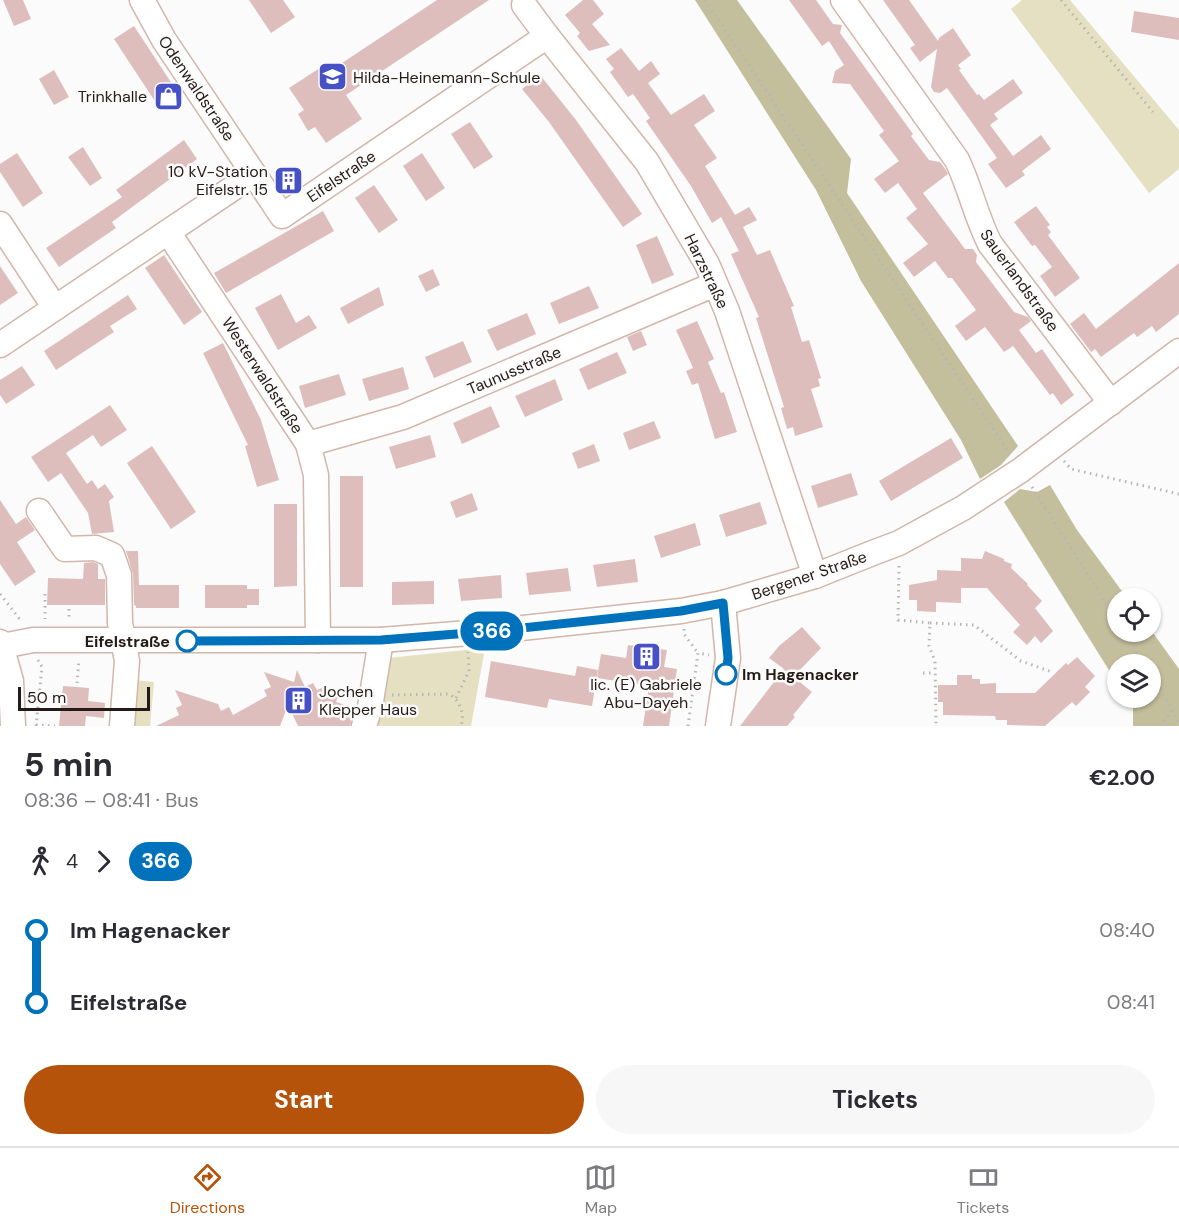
<!DOCTYPE html>
<meta charset="utf-8">
<style>
body{margin:0;font-family:"DM Sans",sans-serif;background:#f7f7f7;color:#2b2b33;height:100vh;display:flex;flex-direction:column;font-size:22px;white-space:nowrap}
*{box-sizing:border-box;margin:0}
p{font-size:20px;color:#7c7c81}
.icon{flex:none;width:33px;height:33px;fill:none;stroke:currentColor;stroke-width:2;stroke-linecap:round;stroke-linejoin:round}
.map{position:relative;height:726px;overflow:hidden}
.side{display:flex;flex-direction:column;background:#fff;flex:1}
.side>*{flex:none}
.badge{padding:0 12px;border-radius:20px;font-size:21px;line-height:39px}
.controls{position:absolute;left:1107px;top:588px;display:grid;gap:12px}
.controls a{display:grid;place-items:center;width:54px;height:54px;border-radius:50%;background:#fff;box-shadow:0 2px 4px #0004;font-size:30px}
.scale{position:absolute;left:18px;bottom:15px;width:132px;box-sizing:border-box;padding-left:6px;border:3px solid #251b16;border-top:0;font-size:16px;line-height:21px;white-space:nowrap;color:#251b16;-webkit-text-stroke:4px #fbfbfb;paint-order:stroke}
.map>.badge{position:absolute;translate:-50% -50%;box-shadow:0 0 0 3px #fff}
.legs{display:flex;align-items:center;gap:9px;height:66px;padding:0 24px;font-size:20px}
.legs p{margin-inline-start:auto}
.summary{display:flex;align-items:center;justify-content:space-between;height:102px;padding:0 24px}
h1{font-size:33px;font-weight:700;line-height:45px}
.cta{display:flex;gap:12px;margin-top:auto;padding:12px 24px}
.cta a{flex:1;height:69px;border-radius:36px;background:#b45309;color:#fff;font-size:24px;font-weight:700;line-height:69px;text-align:center}
.cta a+a{background:#f7f7f7;color:#2b2b33}
ul{padding:0 24px;list-style:none}
li{display:flex;align-items:center;gap:21px;height:72px;font-size:22px}
li i{display:grid;place-items:center;width:9px;height:100%;margin:0 8px;background:currentColor}
li i::after{content:'';width:15px;height:15px;margin:-8px;border:4px solid;border-radius:50%;background:#fff}
li p{margin-inline-start:auto}
li:first-child i{background:linear-gradient(#0000 50%,currentColor 0)}
li:last-child i{background:linear-gradient(currentColor 50%,#0000 0)}
.tab-bar{display:flex;justify-content:space-around;align-items:center;height:84px;border-top:2px solid #e1e1e2;background:#fff;font-size:16px;color:#7c7c81}
.tab-bar a{display:grid;justify-items:center;gap:3px}
.tab-bar .selected{color:#b45309}
.map>svg:first-child{display:block}
</style>
<div class="map">
<svg width="1179" height="726" viewBox="0 0 1179 726">
<rect width="100%" height="100%" fill="#fbfbfb"/>
<g fill="#e5e0c2">
<polygon points="1022,0 1070,0 1179,130 1179,169 1149,193 1011,9"/>
<polygon points="485,648 471,726 374,726 388,658"/>
<polygon points="133,680 154,682 150,726 128,726"/>
</g>
<g fill="#c3be9c">
<polygon points="695,0 737,0 851,159 847,193 1018,446 1001,465 980,479 961,440 861,281 816,190"/>
<polygon points="1050,485 1077,530 1127,598 1118,598 1118,632 1151,630 1179,669 1179,726 1133,726 1133,708 1127,698 1150,698 1150,664 1118,664 1117,683 1004,502 1020,489 1037,492"/>
</g>
<g fill="#debebd">
<polygon points="3,0 23,0 31,19 14,26"/>
<polygon points="249,0 283,0 295,17 271,33"/>
<polygon points="437,0 489,0 346,95 362,119 326,143 315,127 308,131 298,114 304,110 289,88 326,64 330,71"/>
<polygon points="583,0 593,0 604,14 592,24 610,45 589,51 577,36 580,33 565,15"/>
<polygon points="789,0 816,0 833,24 842,25 840,33 913,134 911,136 929,160 940,162 946,170 948,174 923,193 965,249 973,249 977,255 976,262 1014,312 1028,317 1031,321 1019,330 1036,353 1042,349 1074,395 1061,405 1053,393 1050,395 1013,346 1004,352 985,327 966,341 955,326 976,310 952,278 948,278 935,261 914,277 903,263 928,244 906,218 917,209 898,183 885,193 874,179 899,161 879,135 884,131 850,84 832,83 835,71 844,65 829,41 822,46"/>
<polygon points="883,0 909,0 938,41 939,38 953,28 971,55 958,65 961,69 959,70 977,95 979,94 984,100 1013,79 1023,93 994,114 998,119 990,125 1013,156 1041,135 1051,149 1022,171 1025,175 1006,188 988,164 997,158 970,120 947,88 940,93 934,92 931,87 937,49 920,62 910,48 915,45"/>
<polygon points="1134,11 1179,18 1179,40 1131,32"/>
<polygon points="134,26 180,96 160,109 114,39"/>
<polygon points="621,48 639,71 651,61 660,74 648,83 671,115 704,94 715,111 694,125 717,158 705,166 735,215 749,207 757,220 743,227 757,255 770,250 794,306 791,307 802,342 809,340 821,378 818,379 820,386 811,389 823,427 795,436 793,427 787,429 781,408 784,407 756,318 759,317 731,254 739,251 721,217 712,223 691,186 646,121 650,118 633,94 628,97 610,72 614,69 606,59"/>
<polygon points="54,70 69,97 54,105 39,79"/>
<polygon points="540,75 576,120 642,214 623,227 549,122 522,89"/>
<polygon points="470,122 493,157 474,169 451,134"/>
<polygon points="184,140 197,159 112,222 116,228 59,267 46,248 122,197 116,190"/>
<polygon points="83,147 102,178 90,186 68,157"/>
<polygon points="17,153 43,193 23,207 0,172 0,164"/>
<polygon points="422,153 445,188 426,201 403,166"/>
<polygon points="374,185 398,220 379,233 355,198"/>
<polygon points="1036,206 1050,225 1047,227 1051,232 1048,235 1080,278 1055,297 1040,276 1052,267 1035,245 1032,246 1014,222"/>
<polygon points="323,211 334,231 226,293 214,273"/>
<polygon points="657,236 674,275 652,284 636,245"/>
<polygon points="164,255 202,312 184,325 145,268"/>
<polygon points="1179,263 1179,314 1156,332 1152,326 1137,337 1134,333 1101,357 1095,349 1091,352 1070,324 1084,313 1096,329"/>
<polygon points="0,266 18,293 0,305"/>
<polygon points="433,269 440,285 426,292 418,276"/>
<polygon points="589,286 599,308 559,324 550,303"/>
<polygon points="379,287 384,305 348,324 340,308"/>
<polygon points="281,294 296,323 309,315 317,328 278,350 255,308"/>
<polygon points="128,295 137,309 110,326 114,332 56,370 44,351"/>
<polygon points="527,313 536,334 497,351 487,330"/>
<polygon points="697,321 714,359 708,362 721,393 724,392 737,432 715,439 698,383 692,385 686,371 693,368 676,330"/>
<polygon points="641,331 647,345 633,351 627,337"/>
<polygon points="463,341 472,362 434,378 425,357"/>
<polygon points="223,343 261,420 279,480 257,487 245,446 248,445 203,353"/>
<polygon points="617,352 627,373 588,390 579,369"/>
<polygon points="22,366 35,385 6,404 0,395 0,380"/>
<polygon points="403,367 409,389 369,401 362,379"/>
<polygon points="339,374 346,395 305,408 299,386"/>
<polygon points="555,379 563,400 525,417 515,396"/>
<polygon points="110,405 127,430 101,447 93,435 66,453 87,484 92,480 98,489 105,484 114,497 109,501 114,532 92,534 88,513 61,473 48,482 31,457"/>
<polygon points="491,406 500,427 462,444 453,423"/>
<polygon points="654,421 661,438 629,450 623,433"/>
<polygon points="430,435 436,457 396,469 389,447"/>
<polygon points="951,438 963,458 891,501 879,481"/>
<polygon points="594,444 600,461 578,469 572,453"/>
<polygon points="152,446 196,512 171,529 127,463"/>
<polygon points="851,473 858,495 818,508 811,486"/>
<rect x="340" y="476" width="23" height="111"/>
<polygon points="472,493 478,510 456,518 450,502"/>
<polygon points="0,500 16,524 26,517 35,530 17,542 36,572 15,586 0,564"/>
<polygon points="760,502 767,524 726,537 719,515"/>
<polygon points="274,504 297,504 297,586 274,587"/>
<polygon points="695,523 701,545 661,558 654,536"/>
<polygon points="126,551 138,551 139,585 179,585 179,608 136,608 136,606 134,605 133,574"/>
<polygon points="985,551 1004,559 1004,561 1012,564 1011,568 1028,584 1027,585 1042,601 1035,608 1053,631 1041,643 1035,636 1027,645 1013,632 1020,625 987,588 961,588 961,603 936,602 936,612 917,611 917,600 909,600 909,585 937,580 937,570 961,571 961,558 982,559"/>
<polygon points="635,559 638,582 597,587 593,565"/>
<polygon points="93,562 98,564 98,579 105,579 105,605 47,605 48,578 83,579 84,563"/>
<polygon points="568,568 571,591 529,595 526,573"/>
<polygon points="501,575 502,598 461,601 458,579"/>
<polygon points="434,581 434,604 392,605 392,582"/>
<polygon points="205,585 247,585 247,589 259,589 259,605 247,605 247,608 205,608"/>
<polygon points="802,627 821,648 799,671 806,677 801,683 812,692 793,715 795,717 787,726 740,726 784,669 769,658 779,646"/>
<polygon points="628,645 667,650 664,667 677,669 669,726 643,726 649,686 597,678 601,654 626,658"/>
<polygon points="1077,657 1095,676 1085,687 1090,692 1076,706 1072,702 1045,726 1007,725 1007,720 996,720 995,716 943,715 943,702 938,702 938,685 957,685 957,675 972,675 972,679 980,679 980,684 996,683 996,693 1035,693 1066,663 1068,665"/>
<polygon points="491,661 575,676 577,666 598,670 592,706 549,699 547,708 485,697"/>
<polygon points="297,670 305,687 313,683 317,690 324,687 328,694 341,688 336,702 355,708 350,726 298,726 288,705 280,726 156,726 179,715 176,708 182,705 175,690 218,704 221,711 229,707 233,715 267,696 264,690 271,687 264,672 294,682"/>
<polygon points="63,686 89,688 88,701 105,703 104,718 86,716 85,726 59,726"/>
</g>
<g fill="none" stroke-linecap="round" stroke-linejoin="round">
<defs>
<g id="minor">
<polyline points="142,0 164,40 282,216 547,36"/>
<path d="M843,0L957,160C970,187 976,217 990,244L1111,403"/>
<polyline points="524,5 547,36 647,162 707,264 727,311 815,576"/>
<polyline points="0,224 55,308"/>
<polyline points="168,232 308,444 316,475 318,640"/>
<polyline points="0,345 254,174"/>
<polyline points="308,444 403,417 715,284"/>
<polyline points="39,511 65,549 96,548 112,555 119,575 120,623 127,661 122,726"/>
<polyline points="0,642 11,681 13,726"/>
<polyline points="2,646 33,640 381,640 494,631 681,611 723,603 815,576 870,554 899,543 963,508 1021,470 1179,351"/>
<polyline points="364,726 370,707 381,640"/>
<polyline points="718,726 728,658 723,603"/>
</g>
</defs>
<use href="#minor" stroke="#d2b6a9" stroke-width="27"/>
<g stroke="#b8b5b3" stroke-width="3" stroke-dasharray="1.5 4.5" stroke-linecap="butt">
<polyline points="705,0 1010,454"/>
<polyline points="1061,0 1153,112"/>
<polyline points="1064,461 1071,469 1179,494"/>
<polyline points="1032,487 1118,622"/>
<polyline points="899,566 898,620 930,623 929,646 935,661 936,726"/>
<polyline points="0,594 21,621"/>
<polyline points="45,594 45,619"/>
<polyline points="69,609 69,619"/>
<polyline points="930,623 974,625 1021,661 1052,672"/>
<polyline points="684,629 684,634 698,653"/>
<polyline points="1123,632 1144,664"/>
<polyline points="923,673 935,673"/>
<polyline points="1150,674 1173,710 1179,724"/>
<polyline points="77,683 79,660"/>
<path d="M392,695L449,694C460,700 465,714 461,726"/>
<polyline points="456,698 469,671 468,652"/>
<polyline points="36,725 55,726"/>
<polyline points="36,726 42,667 38,660"/>
<polyline points="688,726 698,653 709,655"/>
<polyline points="1160,726 1173,710"/>
</g>
<use href="#minor" stroke="#fff" stroke-width="24"/>
</g>
<g fill="none" stroke-linecap="round" stroke-linejoin="round">
<defs>
<polyline id="line-1" points="187,641 381,640 494,631 681,611 723,603 728,658 726,674"/>
</defs>
<use href="#line-1" stroke="#fff" stroke-width="14"/>
<use href="#line-1" stroke="#0072bc" stroke-width="9"/>
</g>
<defs>
<symbol id="school-square" viewBox="-11 -11 22 22"><rect x="-9" y="-9" width="18" height="18" rx="4" fill="#4751c6" stroke="#fbfbfb"/><path d="M0-5L7-2L0 1L-7-2ZM-4 1L0 2.5L4 1V4Q0 6-4 4Z" fill="#fff"/></symbol>
<symbol id="shop-square" viewBox="-11 -11 22 22"><rect x="-9" y="-9" width="18" height="18" rx="4" fill="#4751c6" stroke="#fbfbfb"/><path d="M-5-2.5h2.3a2.7 3.5 0 0 1 5.4 0H5L5.5 6h-11ZM-1.5-2.5h3a1.5 2.3 0 0 0-3 0Z" fill="#fff"/></symbol>
<symbol id="building-square" viewBox="-11 -11 22 22"><rect x="-9" y="-9" width="18" height="18" rx="4" fill="#4751c6" stroke="#fbfbfb"/><path d="M-4-6H4V6H1V3H-1V6H-4ZM-2.5-4.3h1.7v1.8h-1.7ZM.8-4.3h1.7v1.8H.8ZM-2.5-1h1.7V.8h-1.7ZM.8-1h1.7V.8H.8Z" fill="#fff"/></symbol>
</defs>
<g fill-rule="evenodd">
<use href="#school-square" x="316" y="60" width="33" height="33"/>
<use href="#shop-square" x="152" y="80" width="33" height="33"/>
<use href="#building-square" x="272" y="164" width="33" height="33"/>
<use href="#building-square" x="630" y="640" width="33" height="33"/>
<use href="#building-square" x="282" y="684" width="33" height="33"/>
</g>
<g fill="#fff" stroke="#0072bc" stroke-width="3">
<circle cx="187" cy="641" r="10"/>
<circle cx="726" cy="674" r="10"/>
</g>
<g text-anchor="middle" stroke-width="5" stroke-linejoin="round" paint-order="stroke">
<g font-size="16" fill="#251b16" stroke="#fbfbfb" text-anchor="start">
<text x="353" y="83">Hilda-Heinemann-Schule</text>
<text x="147" y="102" text-anchor="end">Trinkhalle</text>
<text x="268" y="177" text-anchor="end">10 kV-Station<tspan x="268" dy="18">Eifelstr. 15</tspan></text>
<text x="646" y="690" text-anchor="middle">lic. (E) Gabriele<tspan x="646" dy="18">Abu-Dayeh</tspan></text>
<text x="319" y="697">Jochen<tspan x="319" dy="18">Klepper Haus</tspan></text>
</g>
<g font-size="16" fill="#251b16" stroke="#fbfbfb">
<text transform="translate(197 88) rotate(56)" y="6">Odenwaldstraße</text>
<text transform="translate(341 176) rotate(-34)" y="6">Eifelstraße</text>
<text transform="translate(707 271) rotate(64)" y="6">Harzstraße</text>
<text transform="translate(1020 280) rotate(54)" y="6">Sauerlandstraße</text>
<text transform="translate(514 370) rotate(-23)" y="6">Taunusstraße</text>
<text transform="translate(263 375) rotate(57)" y="6">Westerwaldstraße</text>
<text transform="translate(809 575) rotate(-19)" y="6">Bergener Straße</text>
</g>
<g font-size="16" font-weight="bold" fill="#251b16" stroke="#fbfbfb" text-anchor="end">
<text x="170" y="647">Eifelstraße</text>
<text x="742" y="680" text-anchor="start">Im Hagenacker</text>
</g>
</g>
</svg>
<div class="controls">
<a><svg class="icon" aria-label="locate" viewBox="0 0 24 24"><circle cx="12" cy="12" r="6"/><path d="M12 2v4M12 18v4M2 12h4M18 12h4"/></svg></a>
<a><svg class="icon" aria-label="layers" viewBox="0 0 24 24"><path d="M12 4l9 5-9 5-9-5zM3 14l9 5 9-5"/></svg></a>
</div>
<div class="scale">50 m</div>
<b class="badge" style="left:492px;top:631px;background:#0072bc;color:#fff">366</b>
</div>
<section class="side">
<div class="summary"><div><h1>5 min</h1><p>08:36 – 08:41 · Bus</p></div><b>€2.00</b></div>
<div class="legs"><svg class="icon" aria-label="walk" viewBox="0 0 24 24"><circle cx="13" cy="4" r="2"/><path d="M13 8l-2 6 4 7M11 14l-3 7M7 12l3-4h3l4 4"/></svg>4<svg class="icon" aria-label="forward" viewBox="0 0 24 24"><path d="M9 5l7 7-7 7"/></svg><b class="badge" style="background:#0072bc;color:#fff">366</b></div>
<ul>
<li><i style="color:#0072bc"></i><b>Im Hagenacker</b><p>08:40</p></li>
<li><i style="color:#0072bc"></i><b>Eifelstraße</b><p>08:41</p></li>
</ul>
<div class="cta"><a>Start</a><a>Tickets</a></div>
</section>
<nav class="tab-bar">
<a class="selected"><svg class="icon" aria-label="directions" viewBox="0 0 24 24"><path d="M12 3l9 9-9 9-9-9zM9 14v-3h6M13 9l2 2-2 2"/></svg>Directions</a>
<a><svg class="icon" aria-label="map" viewBox="0 0 24 24"><path d="M3 6l6-2 6 2 6-2v14l-6 2-6-2-6 2zM9 4v14M15 6v14"/></svg>Map</a>
<a><svg class="icon" aria-label="tickets" viewBox="0 0 24 24"><path d="M3 7h18v10H3zM15 7v10"/></svg>Tickets</a>
</nav>
